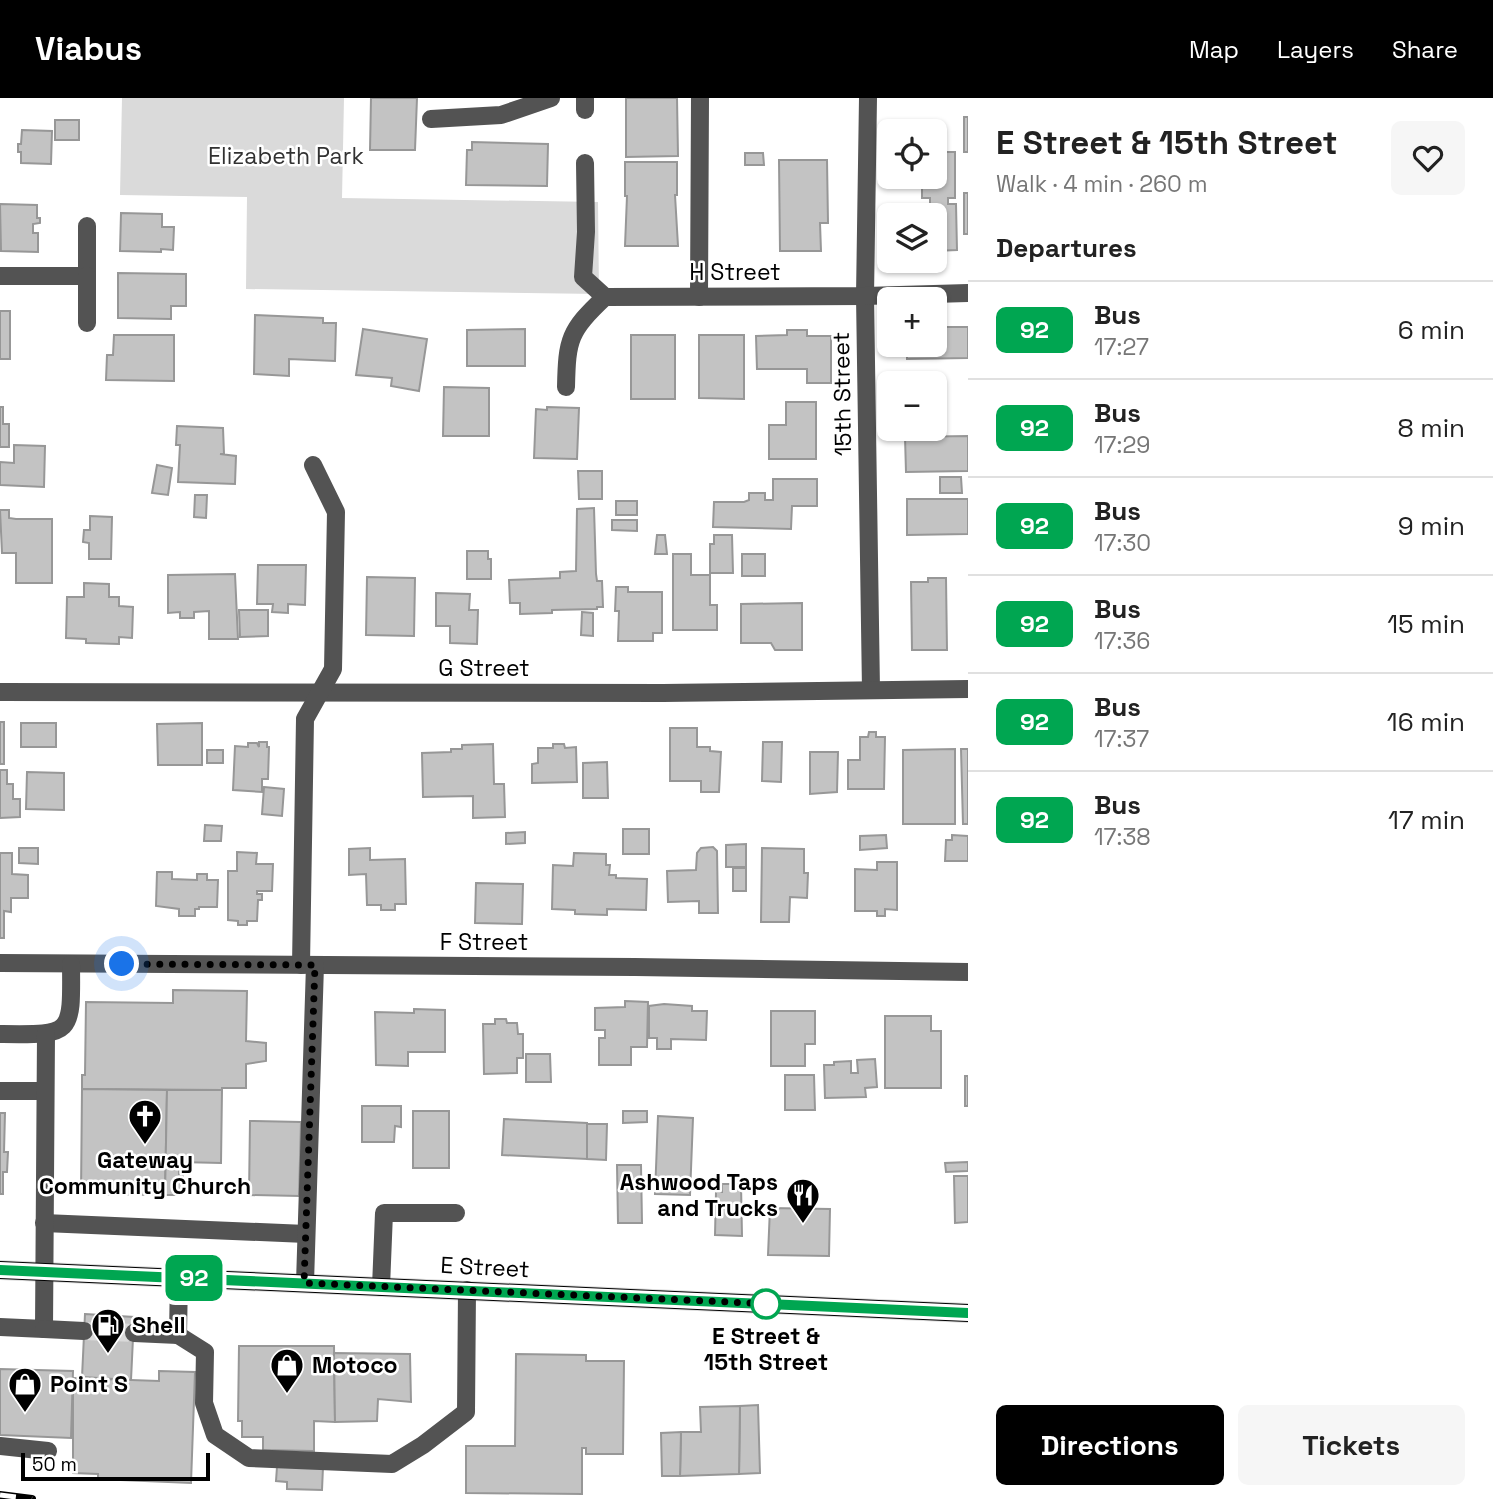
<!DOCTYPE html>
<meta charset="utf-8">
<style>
body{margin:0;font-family:"Space Grotesk",sans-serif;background:#f6f6f6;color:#222;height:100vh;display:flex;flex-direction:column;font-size:26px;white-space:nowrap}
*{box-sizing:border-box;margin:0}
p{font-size:23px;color:#767676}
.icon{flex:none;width:38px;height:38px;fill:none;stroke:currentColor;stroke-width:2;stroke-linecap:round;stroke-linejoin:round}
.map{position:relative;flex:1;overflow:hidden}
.side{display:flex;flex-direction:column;background:#fff;width:525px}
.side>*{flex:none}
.badge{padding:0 14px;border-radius:10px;font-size:24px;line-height:46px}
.tools{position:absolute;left:877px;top:21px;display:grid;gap:14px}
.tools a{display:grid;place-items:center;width:70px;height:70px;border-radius:10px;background:#fff;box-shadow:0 2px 5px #0004;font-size:35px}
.scale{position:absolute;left:21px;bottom:18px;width:189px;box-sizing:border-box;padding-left:7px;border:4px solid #000;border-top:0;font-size:19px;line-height:24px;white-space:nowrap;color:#000;-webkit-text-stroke:5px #fff;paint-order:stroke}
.you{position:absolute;width:35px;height:35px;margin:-18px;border:5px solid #fff;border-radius:50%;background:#1a73e8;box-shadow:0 0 0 10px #1a73e833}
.map>.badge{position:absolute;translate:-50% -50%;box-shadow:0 0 0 4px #fff}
h2{padding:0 28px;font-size:26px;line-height:63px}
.round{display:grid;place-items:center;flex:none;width:74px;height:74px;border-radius:10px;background:#f6f6f6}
.overview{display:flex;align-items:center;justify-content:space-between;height:119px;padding:0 28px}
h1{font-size:33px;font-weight:700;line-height:52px}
.cta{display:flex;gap:14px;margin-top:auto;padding:14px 28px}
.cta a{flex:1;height:80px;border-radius:10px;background:#000;color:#fff;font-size:28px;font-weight:700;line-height:80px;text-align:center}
.cta a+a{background:#f6f6f6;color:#222}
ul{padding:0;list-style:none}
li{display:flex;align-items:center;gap:21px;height:98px;padding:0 28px;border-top:2px solid #e0e0e0}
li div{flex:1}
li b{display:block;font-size:26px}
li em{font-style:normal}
li .badge{min-width:77px;font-weight:700;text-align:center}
header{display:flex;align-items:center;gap:42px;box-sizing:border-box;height:98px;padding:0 35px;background:#000;color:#fff}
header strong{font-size:33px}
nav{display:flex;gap:38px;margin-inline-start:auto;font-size:24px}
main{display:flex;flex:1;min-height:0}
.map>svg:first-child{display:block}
</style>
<header>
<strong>Viabus</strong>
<nav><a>Map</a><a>Layers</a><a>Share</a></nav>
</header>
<main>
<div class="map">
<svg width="968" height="1401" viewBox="0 0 968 1401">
<rect width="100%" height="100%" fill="#fff"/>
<polygon fill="#dadada" points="122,0 344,0 342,100 598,104 599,196 246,191 247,99 120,97"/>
<g fill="#c3c3c3" stroke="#979797" stroke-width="2">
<polygon points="371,0 417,0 415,52 370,52"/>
<polygon points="626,0 677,0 678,58 626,59"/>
<rect x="964" y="19" width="4" height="35"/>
<rect x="55" y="22" width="24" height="20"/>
<polygon points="22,32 52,33 51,66 21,65 21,54 18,54 18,46 21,46"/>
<polygon points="472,44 548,46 547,88 466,87 467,52 472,52"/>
<polygon points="934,54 955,54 955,100 948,100 948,106 956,106 957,152 934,153 934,117 921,117 921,107 930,107 930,100 922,100 922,79 934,79"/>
<polygon points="745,55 763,55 764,67 745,67"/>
<polygon points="779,62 827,62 828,125 820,125 821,153 780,153"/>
<polygon points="625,64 677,64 677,97 675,97 678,148 625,148 627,98 625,98"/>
<rect x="964" y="95" width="4" height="41"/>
<polygon points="0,106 37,107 37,120 40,120 40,125 33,126 33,135 38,135 38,154 1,153"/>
<polygon points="121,115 162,116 162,129 174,129 173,152 161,151 161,154 120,153"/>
<polygon points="118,175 186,176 186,208 171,208 171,221 118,220"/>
<rect x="0" y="213" width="10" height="48"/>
<polygon points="255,217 323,220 323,225 336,225 335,263 289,261 289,278 254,276"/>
<polygon points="942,229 968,229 968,260 907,261 907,251 903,251 903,247 934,247 934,230 937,230 938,252 942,252"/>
<polygon points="363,231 427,241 419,293 391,288 392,280 356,277"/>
<polygon points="525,231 525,268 467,268 467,232"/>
<polygon points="787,232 807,232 807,238 831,238 831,285 807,285 807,271 757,271 756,238 787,237"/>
<polygon points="114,237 174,237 174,283 106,282 107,257 113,257"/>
<rect x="631" y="237" width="44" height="64"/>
<polygon points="699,237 744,237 744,301 699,300"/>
<polygon points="444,289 489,290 489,338 443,338"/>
<polygon points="786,304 816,304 816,361 769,361 769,327 786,327"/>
<polygon points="0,309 3,309 3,326 9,326 9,349 0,349"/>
<polygon points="547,309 579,310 577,361 534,360 536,311 547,312"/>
<polygon points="177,328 223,330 224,356 220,356 236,358 235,386 178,384 180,347 176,347"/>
<polygon points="968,338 968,373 906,374 905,339"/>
<polygon points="14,347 45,348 44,389 0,387 0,364 14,365"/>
<polygon points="157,367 172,370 168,397 152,395"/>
<polygon points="578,373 602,373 602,401 579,401"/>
<polygon points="940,379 961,379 962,395 940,395"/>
<polygon points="773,381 817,381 817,408 792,408 791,431 713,429 714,404 744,404 749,402 749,395 765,395 765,402 773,402"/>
<polygon points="195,397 207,397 206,420 194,419"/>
<polygon points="907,401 968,401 968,436 907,437"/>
<rect x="616" y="403" width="21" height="14"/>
<polygon points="594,410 596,476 597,483 602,483 603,509 597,509 597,511 552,512 552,515 520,516 520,505 510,505 509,482 560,480 560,474 576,473 577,411"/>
<polygon points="0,412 9,412 9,420 16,421 52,421 52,485 16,485 16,455 2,455"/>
<polygon points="90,418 112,419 111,461 89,461 89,445 83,444 84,432 90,432"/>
<polygon points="612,422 637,422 637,433 612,432"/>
<polygon points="657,437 665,437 667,456 655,456"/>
<polygon points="714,437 732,437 733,475 710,475 710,446 714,446"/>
<polygon points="467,453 488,453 488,461 491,461 491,481 467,481"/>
<polygon points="673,456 691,456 691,477 710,477 710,507 717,507 717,532 673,532"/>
<rect x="742" y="456" width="23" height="22"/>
<polygon points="258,467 306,467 305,507 288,506 288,515 272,514 273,506 257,506"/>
<polygon points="235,476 238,541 209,541 209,513 194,514 194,520 180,520 180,514 168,515 168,477"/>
<polygon points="367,479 415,480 414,538 366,537"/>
<polygon points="928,480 946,480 947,552 912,552 911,484 928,484"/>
<polygon points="84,485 109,486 109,499 119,499 119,508 133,509 132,540 119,539 119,546 86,545 86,541 66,540 67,499 84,499"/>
<polygon points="616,489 628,489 628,494 662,494 662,535 653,535 653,543 618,543 619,513 615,513"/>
<polygon points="436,495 470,496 469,512 478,512 477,546 450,545 450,528 436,528"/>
<polygon points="802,505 802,552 775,552 771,545 741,545 741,506"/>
<polygon points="239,512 268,512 268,538 240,539"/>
<polygon points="582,514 593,515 593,538 581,537"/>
<rect x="0" y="624" width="4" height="42"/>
<rect x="21" y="625" width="35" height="24"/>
<polygon points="202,625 202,667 158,667 157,626"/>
<polygon points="670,630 697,630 697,649 710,649 710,653 721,654 719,694 701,694 701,683 670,683"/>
<polygon points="869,634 876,634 876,639 885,639 884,691 848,691 848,662 860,662 860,639 868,639"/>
<polygon points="259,644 267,644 267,649 269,649 268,681 262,681 262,694 233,692 235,648 248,649 248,645 257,645 259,649"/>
<polygon points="763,644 782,644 781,684 762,683"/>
<polygon points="493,646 494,686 504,686 505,719 473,720 473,698 423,699 422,655 451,654 451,651 462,651 462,647"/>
<polygon points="553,646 564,646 565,650 576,649 577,684 532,685 532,666 538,665 538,650 553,650"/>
<polygon points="955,651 955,726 903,726 903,652"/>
<polygon points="961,651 968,651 968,726 963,726"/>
<rect x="207" y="652" width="16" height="13"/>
<polygon points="810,654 838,654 837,694 810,696"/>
<polygon points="607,664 608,700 583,700 583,665"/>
<polygon points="0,672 7,672 7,686 13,686 13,701 20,701 20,719 0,720"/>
<polygon points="27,674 64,675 64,712 26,711"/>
<polygon points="264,689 284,691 282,718 262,716"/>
<polygon points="205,727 222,728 221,743 204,743"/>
<rect x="623" y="731" width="26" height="25"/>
<polygon points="525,734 525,745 506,746 506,735"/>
<polygon points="886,737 887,750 860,752 860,738"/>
<polygon points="952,737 968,738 968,763 945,763 946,742 952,742"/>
<polygon points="746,746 746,769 726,769 726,747"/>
<polygon points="713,749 717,753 718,815 699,815 699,803 668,804 667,773 696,772 697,755 701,750"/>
<polygon points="19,750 38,750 38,766 19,765"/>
<polygon points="370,750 370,762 405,761 406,806 395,806 395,812 381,812 381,807 367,807 366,776 349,777 349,751"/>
<polygon points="762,750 804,751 804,775 808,775 807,800 790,799 789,824 761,824"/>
<polygon points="237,754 257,755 256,766 273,766 272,793 257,793 257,796 262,796 262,802 258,802 257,823 247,823 247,827 238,827 238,823 228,822 228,773 237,773"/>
<polygon points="0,755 12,755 12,776 28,777 28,800 11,800 11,814 4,813 4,840 0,840"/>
<polygon points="574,755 606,756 606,767 610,767 609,777 616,777 616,780 647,781 646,812 607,811 607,817 575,816 575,812 552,811 553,767 573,768"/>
<polygon points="877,764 897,764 897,812 885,811 885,818 877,818 877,813 855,813 855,771 877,772"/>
<rect x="733" y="770" width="13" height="23"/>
<polygon points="157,774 172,774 172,781 197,782 197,776 207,776 207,782 218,782 217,809 199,809 199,811 195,811 195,818 179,818 179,811 156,808"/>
<polygon points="476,785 523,786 522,826 475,825"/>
<polygon points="173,892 247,893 246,943 266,945 266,963 246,966 246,990 222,990 222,992 82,991 82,977 85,977 86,904 173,905"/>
<polygon points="625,903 648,904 647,949 631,949 631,967 599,967 599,940 605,940 605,932 595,932 595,910 625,909"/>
<polygon points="664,906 692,908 692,913 707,913 706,942 671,941 671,951 657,951 657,940 649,940 649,908"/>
<polygon points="414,911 445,912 445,954 408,954 408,968 376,967 375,914 414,915"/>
<polygon points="771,913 815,913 815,946 805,946 805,968 771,968"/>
<polygon points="885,918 931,918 931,933 941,933 941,990 885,990"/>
<polygon points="495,921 506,921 507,925 517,925 518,936 523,936 523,960 517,960 517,975 484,976 483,926 495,926"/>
<polygon points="526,956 550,956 551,984 526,984"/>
<polygon points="875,961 877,989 865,990 866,999 825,1000 824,967 834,967 834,964 851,963 851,975 858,975 857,962"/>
<polygon points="785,977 814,977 815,1012 785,1012"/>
<rect x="965" y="978" width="3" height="30"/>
<polygon points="82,991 167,992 165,1097 81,1096"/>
<polygon points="167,992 222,992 221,1065 179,1064 179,1076 183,1076 182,1097 165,1097"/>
<polygon points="362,1008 401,1008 401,1029 395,1028 394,1044 362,1044"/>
<rect x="413" y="1013" width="36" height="57"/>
<polygon points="623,1013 647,1013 647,1024 623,1025"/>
<polygon points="0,1015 5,1015 4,1054 8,1054 7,1074 3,1074 3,1096 0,1096"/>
<polygon points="658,1018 693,1020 690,1097 655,1096"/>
<polygon points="504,1021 587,1025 587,1061 502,1057"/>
<polygon points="250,1023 301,1024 299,1098 249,1097"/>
<polygon points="587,1026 607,1026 606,1062 587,1061"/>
<polygon points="968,1064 968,1073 946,1074 945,1065"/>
<polygon points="617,1067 641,1067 642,1125 618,1125"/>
<polygon points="954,1078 968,1078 968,1124 955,1125"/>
<polygon points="722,1086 741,1086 742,1138 715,1137 716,1094 722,1094"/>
<polygon points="770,1110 830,1111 829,1158 768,1157"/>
<polygon points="85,1216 134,1219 131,1282 82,1279"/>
<polygon points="239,1248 334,1248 335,1324 314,1323 314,1353 263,1352 263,1339 242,1339 242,1323 238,1323"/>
<polygon points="334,1255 410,1256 411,1304 378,1301 377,1323 335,1324"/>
<polygon points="516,1256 586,1257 586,1263 624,1263 623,1356 586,1356 586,1350 582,1350 582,1396 466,1395 466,1348 515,1348"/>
<polygon points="0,1271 73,1273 71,1340 0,1337"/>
<polygon points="159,1273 195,1274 191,1385 98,1381 98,1376 73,1375 73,1280 159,1283"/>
<polygon points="758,1307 760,1375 739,1376 740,1308"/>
<polygon points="740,1308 739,1376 680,1378 681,1334 701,1334 700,1309"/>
<polygon points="681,1334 680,1378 662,1378 661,1335"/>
<polygon points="277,1369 323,1369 322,1392 287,1391 287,1384 276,1383"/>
</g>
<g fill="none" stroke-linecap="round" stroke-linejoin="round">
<polyline stroke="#d9d9d9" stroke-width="18" stroke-dasharray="18 9" stroke-linecap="butt" points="84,1233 134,1235"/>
<defs>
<polyline id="major" points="0,1172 968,1215"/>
</defs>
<use href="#major" stroke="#dbdbdb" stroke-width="20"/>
<g stroke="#535353" stroke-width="18">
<polyline points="585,0 585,12"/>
<polyline points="868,0 865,198 871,592"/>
<polyline points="431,21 501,17 551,0"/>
<polyline points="585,65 586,134 583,179 605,199"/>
<polyline points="0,178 87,178 87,128"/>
<polyline points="87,178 87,225"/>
<polyline points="699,199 700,0"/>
<path d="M566,289C567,241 569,233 605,199L865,198L968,195"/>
<polyline points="0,594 663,595 968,591"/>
<polyline points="0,865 635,869 968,874"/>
<polyline points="301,867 305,621 333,571 336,414 313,367"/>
<path d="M0,936C72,937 72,938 71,866"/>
<polyline points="0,993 45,993"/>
<polyline points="44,1125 306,1136"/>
<polyline points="305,1185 315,867"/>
<polyline points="381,1189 384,1115 456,1115"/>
<polyline points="0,1229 44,1231 46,936"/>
<polyline points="44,1231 84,1233"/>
<polyline points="134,1235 178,1237 179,1179"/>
<polyline points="178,1237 205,1254 204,1305 215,1337 249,1360 392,1366 423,1347 466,1314 467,1192"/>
<polyline points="0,1348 48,1353"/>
</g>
<use href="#major" stroke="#000" stroke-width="18"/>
<defs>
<polyline id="rail" points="0,1397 32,1401"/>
</defs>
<use href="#rail" stroke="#000" stroke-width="8"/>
<use href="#rail" stroke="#fff" stroke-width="5" stroke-dasharray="16" stroke-linecap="butt"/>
</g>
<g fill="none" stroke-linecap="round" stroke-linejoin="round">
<defs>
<polyline id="line" points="0,1172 968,1215"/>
</defs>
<use href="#line" stroke="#fff" stroke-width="16"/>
<use href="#line" stroke="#00a651" stroke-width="10"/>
<polyline stroke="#000" stroke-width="7" stroke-dasharray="0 12.6" points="122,866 315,867 304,1185 773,1206 766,1206"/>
</g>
<defs>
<symbol id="church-pin" viewBox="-11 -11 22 30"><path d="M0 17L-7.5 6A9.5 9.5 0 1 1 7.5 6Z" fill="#000" stroke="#fff"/><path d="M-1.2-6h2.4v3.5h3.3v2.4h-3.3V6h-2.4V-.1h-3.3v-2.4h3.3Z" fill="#fff"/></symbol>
<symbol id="restaurant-pin" viewBox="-11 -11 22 30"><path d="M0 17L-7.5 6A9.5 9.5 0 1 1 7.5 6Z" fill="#000" stroke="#fff"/><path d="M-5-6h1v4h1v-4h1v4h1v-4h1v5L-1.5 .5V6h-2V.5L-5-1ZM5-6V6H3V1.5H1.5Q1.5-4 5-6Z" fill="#fff"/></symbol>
<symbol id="fuel-pin" viewBox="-11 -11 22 30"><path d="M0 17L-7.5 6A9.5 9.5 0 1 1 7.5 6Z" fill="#000" stroke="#fff"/><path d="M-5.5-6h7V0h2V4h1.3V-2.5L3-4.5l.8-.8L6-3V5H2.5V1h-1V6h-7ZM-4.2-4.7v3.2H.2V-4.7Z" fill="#fff"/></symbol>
<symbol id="shop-pin" viewBox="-11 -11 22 30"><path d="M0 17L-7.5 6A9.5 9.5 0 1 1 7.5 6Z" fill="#000" stroke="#fff"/><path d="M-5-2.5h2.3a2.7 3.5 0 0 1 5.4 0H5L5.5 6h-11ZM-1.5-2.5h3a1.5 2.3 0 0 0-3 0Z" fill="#fff"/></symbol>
</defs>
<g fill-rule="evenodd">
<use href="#church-pin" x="126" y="999" width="38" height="52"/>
<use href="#restaurant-pin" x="784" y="1078" width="38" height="52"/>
<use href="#fuel-pin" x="89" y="1208" width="38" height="52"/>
<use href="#shop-pin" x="268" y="1248" width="38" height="52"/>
<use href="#shop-pin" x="6" y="1267" width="38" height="52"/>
</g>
<circle fill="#fff" stroke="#00a651" stroke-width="3.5" cx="766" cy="1206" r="14"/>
<g text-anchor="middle" stroke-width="5" stroke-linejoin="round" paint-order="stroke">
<g font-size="23" fill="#313131" stroke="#fff">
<text x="286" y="66">Elizabeth Park</text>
</g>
<g font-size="23" fill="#000" stroke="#fff">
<text x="735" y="182">H Street</text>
<text transform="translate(842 296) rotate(-91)" y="8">15th Street</text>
<text x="484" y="578">G Street</text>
<text x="484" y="852">F Street</text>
<text transform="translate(485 1169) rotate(3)" y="8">E Street</text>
</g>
<g font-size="23" font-weight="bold" fill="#000" stroke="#fff" text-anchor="start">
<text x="145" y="1070" text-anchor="middle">Gateway<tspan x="145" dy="26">Community Church</tspan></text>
<text x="778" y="1092" text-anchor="end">Ashwood Taps<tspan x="778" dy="26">and Trucks</tspan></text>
<text x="132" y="1235">Shell</text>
<text x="312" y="1275">Motoco</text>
<text x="50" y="1294">Point S</text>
</g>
<g font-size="23" font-weight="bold" fill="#000" stroke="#fff">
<text x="766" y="1246">E Street &amp;<tspan x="766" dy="26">15th Street</tspan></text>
</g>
</g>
</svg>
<div class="tools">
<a><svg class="icon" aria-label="locate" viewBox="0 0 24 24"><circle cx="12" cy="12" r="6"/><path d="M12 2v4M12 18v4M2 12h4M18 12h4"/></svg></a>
<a><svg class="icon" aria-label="layers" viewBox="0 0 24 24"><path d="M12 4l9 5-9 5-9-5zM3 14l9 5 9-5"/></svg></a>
<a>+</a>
<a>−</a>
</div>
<div class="scale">50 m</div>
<div class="you" style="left:122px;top:866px"></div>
<b class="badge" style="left:194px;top:1180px;background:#00a651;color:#fff">92</b>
</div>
<section class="side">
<div class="overview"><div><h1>E Street &amp; 15th Street</h1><p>Walk · 4 min · 260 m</p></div><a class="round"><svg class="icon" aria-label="heart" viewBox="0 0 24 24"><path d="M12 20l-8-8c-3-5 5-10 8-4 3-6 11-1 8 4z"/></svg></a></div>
<h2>Departures</h2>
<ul>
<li><span class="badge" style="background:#00a651;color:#fff">92</span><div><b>Bus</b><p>17:27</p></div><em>6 min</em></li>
<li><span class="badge" style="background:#00a651;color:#fff">92</span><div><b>Bus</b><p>17:29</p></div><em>8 min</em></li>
<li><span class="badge" style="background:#00a651;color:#fff">92</span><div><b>Bus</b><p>17:30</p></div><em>9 min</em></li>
<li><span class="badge" style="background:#00a651;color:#fff">92</span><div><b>Bus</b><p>17:36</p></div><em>15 min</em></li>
<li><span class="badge" style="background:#00a651;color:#fff">92</span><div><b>Bus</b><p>17:37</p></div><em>16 min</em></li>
<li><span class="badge" style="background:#00a651;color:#fff">92</span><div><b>Bus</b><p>17:38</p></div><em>17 min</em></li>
</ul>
<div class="cta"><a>Directions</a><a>Tickets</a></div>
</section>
</main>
